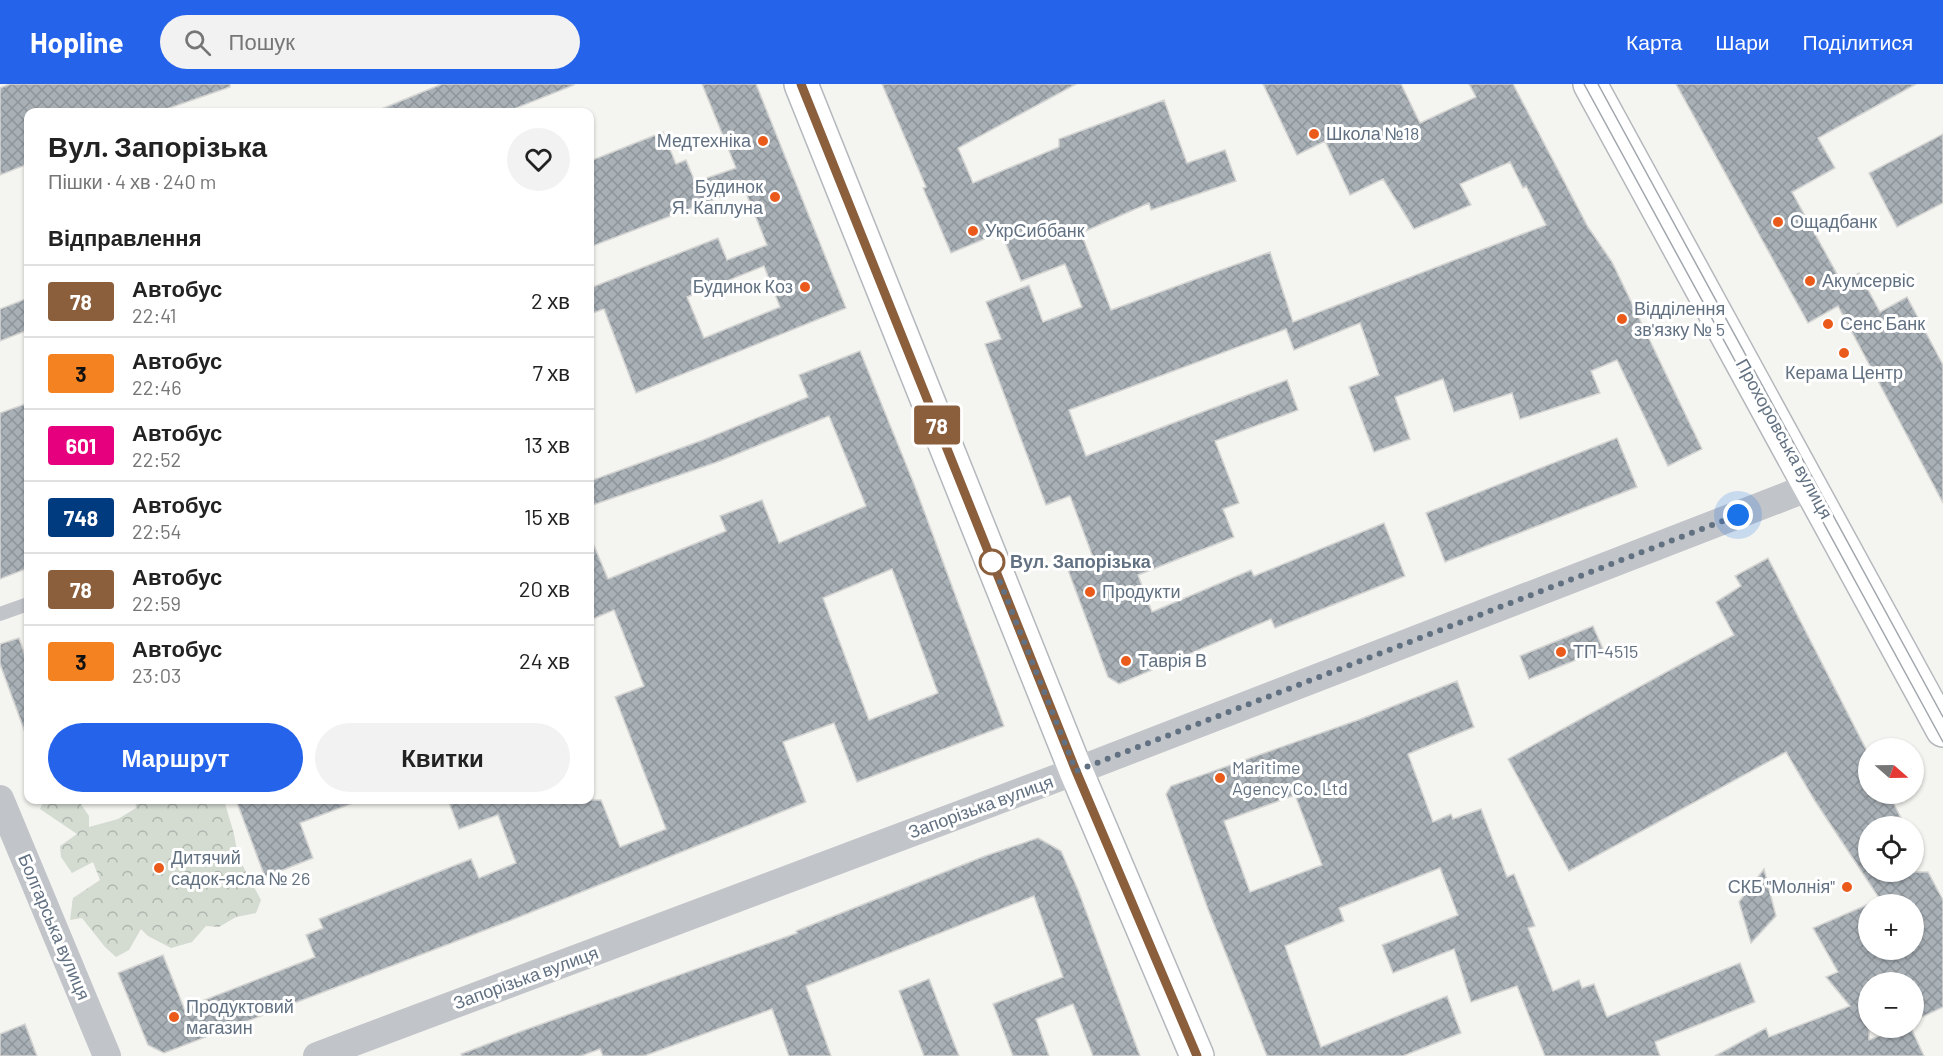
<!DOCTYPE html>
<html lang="uk">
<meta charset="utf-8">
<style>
body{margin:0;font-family:Barlow,sans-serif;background:#f2f2f2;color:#222;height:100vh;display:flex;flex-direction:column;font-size:22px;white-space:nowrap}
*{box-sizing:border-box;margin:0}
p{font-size:20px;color:#767676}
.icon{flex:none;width:33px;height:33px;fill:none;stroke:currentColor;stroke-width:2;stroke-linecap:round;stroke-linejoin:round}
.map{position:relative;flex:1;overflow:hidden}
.drawer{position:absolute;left:24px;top:24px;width:570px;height:696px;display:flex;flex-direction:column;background:#fff;border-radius:12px;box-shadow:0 2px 4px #0004}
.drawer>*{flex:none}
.badge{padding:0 12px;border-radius:4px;font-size:21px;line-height:39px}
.needle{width:39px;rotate:110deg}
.controls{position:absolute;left:1858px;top:654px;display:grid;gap:12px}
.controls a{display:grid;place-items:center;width:66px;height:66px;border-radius:50%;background:#fff;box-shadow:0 2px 4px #0004;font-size:30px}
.you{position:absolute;width:30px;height:30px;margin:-15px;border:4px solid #fff;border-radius:50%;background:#1a73e8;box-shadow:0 0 0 9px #1a73e833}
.map>.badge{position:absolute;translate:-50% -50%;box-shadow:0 0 0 3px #fff}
h2{padding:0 24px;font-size:22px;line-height:54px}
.round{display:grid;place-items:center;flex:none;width:63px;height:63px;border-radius:32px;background:#f2f2f2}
.headline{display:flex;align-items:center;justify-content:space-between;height:102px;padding:0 24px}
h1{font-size:28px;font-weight:700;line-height:45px}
.cta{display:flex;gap:12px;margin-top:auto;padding:12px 24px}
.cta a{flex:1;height:69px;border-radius:36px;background:#2563eb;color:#fff;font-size:24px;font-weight:700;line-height:69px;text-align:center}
.cta a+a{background:#f2f2f2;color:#222}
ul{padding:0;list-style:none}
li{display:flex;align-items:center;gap:18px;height:72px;padding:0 24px;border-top:2px solid #e0e0e0}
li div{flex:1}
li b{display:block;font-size:22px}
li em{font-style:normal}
li .badge{min-width:66px;font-weight:700;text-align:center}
header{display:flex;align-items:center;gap:36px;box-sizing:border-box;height:84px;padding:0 30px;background:#2563eb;color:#fff}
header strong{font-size:28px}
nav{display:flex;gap:33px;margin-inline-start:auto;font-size:21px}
.search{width:420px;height:54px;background:#f2f2f2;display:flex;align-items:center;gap:15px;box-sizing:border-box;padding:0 21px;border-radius:33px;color:#767676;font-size:22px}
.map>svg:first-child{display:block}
</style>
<header>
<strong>Hopline</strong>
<div class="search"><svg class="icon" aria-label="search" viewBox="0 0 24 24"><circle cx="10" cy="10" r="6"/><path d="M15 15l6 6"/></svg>Пошук</div>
<nav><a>Карта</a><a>Шари</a><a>Поділитися</a></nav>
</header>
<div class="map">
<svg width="1943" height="972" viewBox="0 0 1943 972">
<defs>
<pattern id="forest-crowns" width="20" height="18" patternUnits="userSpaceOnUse" patternTransform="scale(1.5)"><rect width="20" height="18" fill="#d4dbd1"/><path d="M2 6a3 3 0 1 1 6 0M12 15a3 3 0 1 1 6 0" fill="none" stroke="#afb6af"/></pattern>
<pattern id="building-cross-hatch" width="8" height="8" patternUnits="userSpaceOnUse" patternTransform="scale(1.5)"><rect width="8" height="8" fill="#a9b1b7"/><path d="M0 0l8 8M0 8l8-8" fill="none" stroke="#8d949a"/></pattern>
</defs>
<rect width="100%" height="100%" fill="#f4f4f0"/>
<polygon fill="url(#forest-crowns)" points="44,716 78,716 89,732 89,743 118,735 136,724 135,716 224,716 234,750 238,773 261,816 256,829 236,833 219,843 206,842 192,858 171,864 148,852 141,845 129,866 116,873 105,863 82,834 70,836 73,814 100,796 93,778 72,789 61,773 60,762 77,750 40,725"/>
<g fill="url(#building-cross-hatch)" stroke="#d5d5d3" stroke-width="1.5" fill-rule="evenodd">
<polygon points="10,0 230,0 230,3 158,28 28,28 28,80 0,91 0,4"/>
<polygon points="442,0 573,0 574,1 506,28 374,28"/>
<path d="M702,0H756L846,224L636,309L604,225L590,230V204L718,154L727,176L767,161L744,104L590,163V77L663,48L676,80L686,76L695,98L736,84ZM764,182L780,223L704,254L687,213Z"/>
<polygon points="882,0 1076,0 958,64 973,99 1059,63 1059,55 1164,16 1187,79 1225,66 1236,97 1151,126 1149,119 1081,149 1111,226 1270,168 1293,238 1546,141 1526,102 1523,104 1510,78 1460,100 1471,121 1414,145 1383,95 1350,111 1325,57 1297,71 1263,0 1401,0 1420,39 1476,13 1469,0 1513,0 1588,143 1612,178 1702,365 1668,382 1617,276 1591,287 1600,309 1520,335 1512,309 1454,328 1443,295 1395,313 1410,355 1374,368 1349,303 1379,291 1360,239 1294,266 1286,245 1069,326 1086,372 1287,296 1298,326 1215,357 1239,419 1223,425 1234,453 1138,491 1152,528 1251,486 1254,492 1384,439 1405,492 1275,544 1271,535 1119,600 1108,593 1068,486 1094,476 1070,412 1046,421 985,260 1001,255 986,218 1029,201 1043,238 1082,223 1065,180 1021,197 1001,148 951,169 923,104 926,103"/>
<polygon points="1676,0 1916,0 1818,54 1835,84 1792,108 1842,199 1859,189 1880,228 1907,213 1943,281 1943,419 1838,222 1808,239"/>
<polygon points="1943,50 1943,119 1897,143 1869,89"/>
<polygon points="28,214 28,246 0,257 0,225"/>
<path d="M860,267L914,400L1004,642L857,698L834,639L783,658L806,718L509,837L164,969L148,961L118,889L163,871L184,924L315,873L306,851L323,844L319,835L471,775L479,794L516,779L498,731L459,745L448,716H601L620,763L666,745L615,613L644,602L614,526L590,536V452L608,495L726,447L720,432L762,416L779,459L866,422L829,332L720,377L590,422V397L703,356L808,313L799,291ZM892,485L938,609L869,636L823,514Z"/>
<polygon points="28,319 28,484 0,495 0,329"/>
<polygon points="1617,354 1637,403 1445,478 1426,429"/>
<polygon points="1768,474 1869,671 1869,710 1889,710 1905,742 1869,742 1869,788 1928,788 1943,816 1943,923 1914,937 1914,898 1869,898 1869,956 1900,944 1911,944 1924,972 1715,972 1766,944 1769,953 1850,922 1826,893 1838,888 1813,844 1869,820 1869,866 1914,866 1914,820 1883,820 1815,717 1786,668 1569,787 1508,675 1734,551 1716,518 1741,502 1735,492"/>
<polygon points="1593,542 1603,565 1529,595 1520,572"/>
<polygon points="19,554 28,580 28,651 26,651 0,580 0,560"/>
<path d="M1457,597L1474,643L1408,670L1433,738L1451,730L1453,735L1481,725L1507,793L1514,790L1535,842L1528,844L1553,907L1579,896L1582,904L1594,900L1607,933L1740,879L1755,918L1655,958L1660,972H1545L1517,902L1471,918L1454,865L1393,889L1382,861L1458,831L1440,784L1339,824L1344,837L1285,862L1321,963L1447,912L1461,949L1403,972H1267L1208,825L1166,710L1171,702L1358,636ZM1295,711L1322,781L1250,808L1224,737Z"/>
<polygon points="236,716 356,716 356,718 300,739 313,774 265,793"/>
<polygon points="1038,754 1061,767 1078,806 1140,972 1093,972 1073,920 1036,935 1049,972 1013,972 993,920 1063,893 1034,812 806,902 831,972 789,972 772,925 644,972 603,972 600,965 581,972 462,972 461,970 522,947 797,849 796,847 985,772"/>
<polygon points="1764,785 1776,832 1751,859 1739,818"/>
<polygon points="929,895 959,972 924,972 899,907"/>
<polygon points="25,940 37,972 0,972 0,950"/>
</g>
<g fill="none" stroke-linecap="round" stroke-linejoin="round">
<defs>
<polyline id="secondary" points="801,0 1076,687 1197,972"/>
<polyline id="primary" points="1590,0 1943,646"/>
</defs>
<use href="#secondary" stroke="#b3b8bd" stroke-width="36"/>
<use href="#primary" stroke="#b4b8bc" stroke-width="36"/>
<polyline stroke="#c1c4c8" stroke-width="14" points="0,530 28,520"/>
<g stroke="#c1c4c8" stroke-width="28">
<polyline points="0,715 107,972"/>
<polyline points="317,972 1076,687 1810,403"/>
</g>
<use href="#secondary" stroke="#fff" stroke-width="33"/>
<use href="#primary" stroke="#fff" stroke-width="33"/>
<g stroke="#a1a7ad" stroke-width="1.5">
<polyline points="1584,0 1943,658"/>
<polyline points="1598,0 1943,633"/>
</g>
</g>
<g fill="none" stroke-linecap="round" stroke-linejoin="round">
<defs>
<polyline id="line" points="801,0 1076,687 1197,972"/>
</defs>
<use href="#line" stroke="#fff" stroke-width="14"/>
<use href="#line" stroke="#8b5e3c" stroke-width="9"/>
<polyline stroke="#627182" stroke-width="6" stroke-dasharray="0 10.8" points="992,478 1076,687 1738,431"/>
</g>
<g fill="#ea5b1b" stroke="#fff" stroke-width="2">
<circle cx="1314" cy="50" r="6"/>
<circle cx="763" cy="57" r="6"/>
<circle cx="775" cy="113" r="6"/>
<circle cx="1778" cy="138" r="6"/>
<circle cx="973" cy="147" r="6"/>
<circle cx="1810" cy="197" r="6"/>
<circle cx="805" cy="203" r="6"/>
<circle cx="1622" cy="235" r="6"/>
<circle cx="1828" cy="240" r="6"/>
<circle cx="1844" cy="269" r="6"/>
<circle cx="1090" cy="508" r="6"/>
<circle cx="1561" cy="568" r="6"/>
<circle cx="1126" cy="577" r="6"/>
<circle cx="1220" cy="694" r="6"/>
<circle cx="159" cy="784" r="6"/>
<circle cx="1847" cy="803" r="6"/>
<circle cx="174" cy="933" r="6"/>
</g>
<circle fill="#fff" stroke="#8b5e3c" stroke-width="3" cx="992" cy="478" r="12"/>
<g text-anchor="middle" stroke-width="6" stroke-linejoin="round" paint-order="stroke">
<g font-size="18" fill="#627182" stroke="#fff" text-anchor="start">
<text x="1326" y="56">Школа №18</text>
<text x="751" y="63" text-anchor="end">Медтехніка</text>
<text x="763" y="109" text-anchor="end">Будинок<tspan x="763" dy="21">Я. Каплуна</tspan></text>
<text x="1790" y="144">Ощадбанк</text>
<text x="985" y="153">УкрСиббанк</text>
<text x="1822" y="203">Акумсервіс</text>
<text x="793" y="209" text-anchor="end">Будинок Коз</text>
<text x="1634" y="231">Відділення<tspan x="1634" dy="21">зв'язку № 5</tspan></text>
<text x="1840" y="246">Сенс Банк</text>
<text x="1844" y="295" text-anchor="middle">Керама Центр</text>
<text x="1102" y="514">Продукти</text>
<text x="1573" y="574">ТП-4515</text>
<text x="1138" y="583">Таврія В</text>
<text x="1232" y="690">Maritime<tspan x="1232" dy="21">Agency Co. Ltd</tspan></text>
<text x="171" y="780">Дитячий<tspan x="171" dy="21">садок-ясла № 26</tspan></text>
<text x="1835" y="809" text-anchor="end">СКБ "Молнія"</text>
<text x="186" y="929">Продуктовий<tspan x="186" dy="21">магазин</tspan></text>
</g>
<g font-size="18" fill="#627182" stroke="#fff">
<text transform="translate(1784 355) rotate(61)" y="6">Прохоровська вулиця</text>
<text transform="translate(981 723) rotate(-20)" y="6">Запорізька вулиця</text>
<text transform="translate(54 843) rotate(67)" y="6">Болгарська вулиця</text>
<text transform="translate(526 894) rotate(-20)" y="6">Запорізька вулиця</text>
</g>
<g font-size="18" font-weight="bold" fill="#627182" stroke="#fff" text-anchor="start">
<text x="1010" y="484">Вул. Запорізька</text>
</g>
</g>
</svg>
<div class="controls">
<a><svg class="needle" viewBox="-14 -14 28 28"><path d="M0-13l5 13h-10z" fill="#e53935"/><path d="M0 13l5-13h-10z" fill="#767676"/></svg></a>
<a><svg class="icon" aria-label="locate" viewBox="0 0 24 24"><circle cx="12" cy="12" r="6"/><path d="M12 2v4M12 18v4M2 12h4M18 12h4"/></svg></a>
<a>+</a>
<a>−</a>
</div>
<div class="you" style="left:1738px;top:431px"></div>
<b class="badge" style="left:937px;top:341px;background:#8b5e3c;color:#fff">78</b>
<section class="drawer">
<div class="headline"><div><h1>Вул. Запорізька</h1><p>Пішки · 4 хв · 240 m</p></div><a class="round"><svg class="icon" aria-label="heart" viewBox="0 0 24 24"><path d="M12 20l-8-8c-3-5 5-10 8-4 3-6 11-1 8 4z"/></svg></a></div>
<h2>Відправлення</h2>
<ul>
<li><span class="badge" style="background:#8b5e3c;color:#fff">78</span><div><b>Автобус</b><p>22:41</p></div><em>2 хв</em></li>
<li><span class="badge" style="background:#f58220;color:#111">3</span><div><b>Автобус</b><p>22:46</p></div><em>7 хв</em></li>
<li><span class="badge" style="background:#e6007e;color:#fff">601</span><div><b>Автобус</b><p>22:52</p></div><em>13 хв</em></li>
<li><span class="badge" style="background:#003b80;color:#fff">748</span><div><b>Автобус</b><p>22:54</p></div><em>15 хв</em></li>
<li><span class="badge" style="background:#8b5e3c;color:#fff">78</span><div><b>Автобус</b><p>22:59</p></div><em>20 хв</em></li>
<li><span class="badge" style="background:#f58220;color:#111">3</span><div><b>Автобус</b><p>23:03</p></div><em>24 хв</em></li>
</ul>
<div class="cta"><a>Маршрут</a><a>Квитки</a></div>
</section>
</div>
